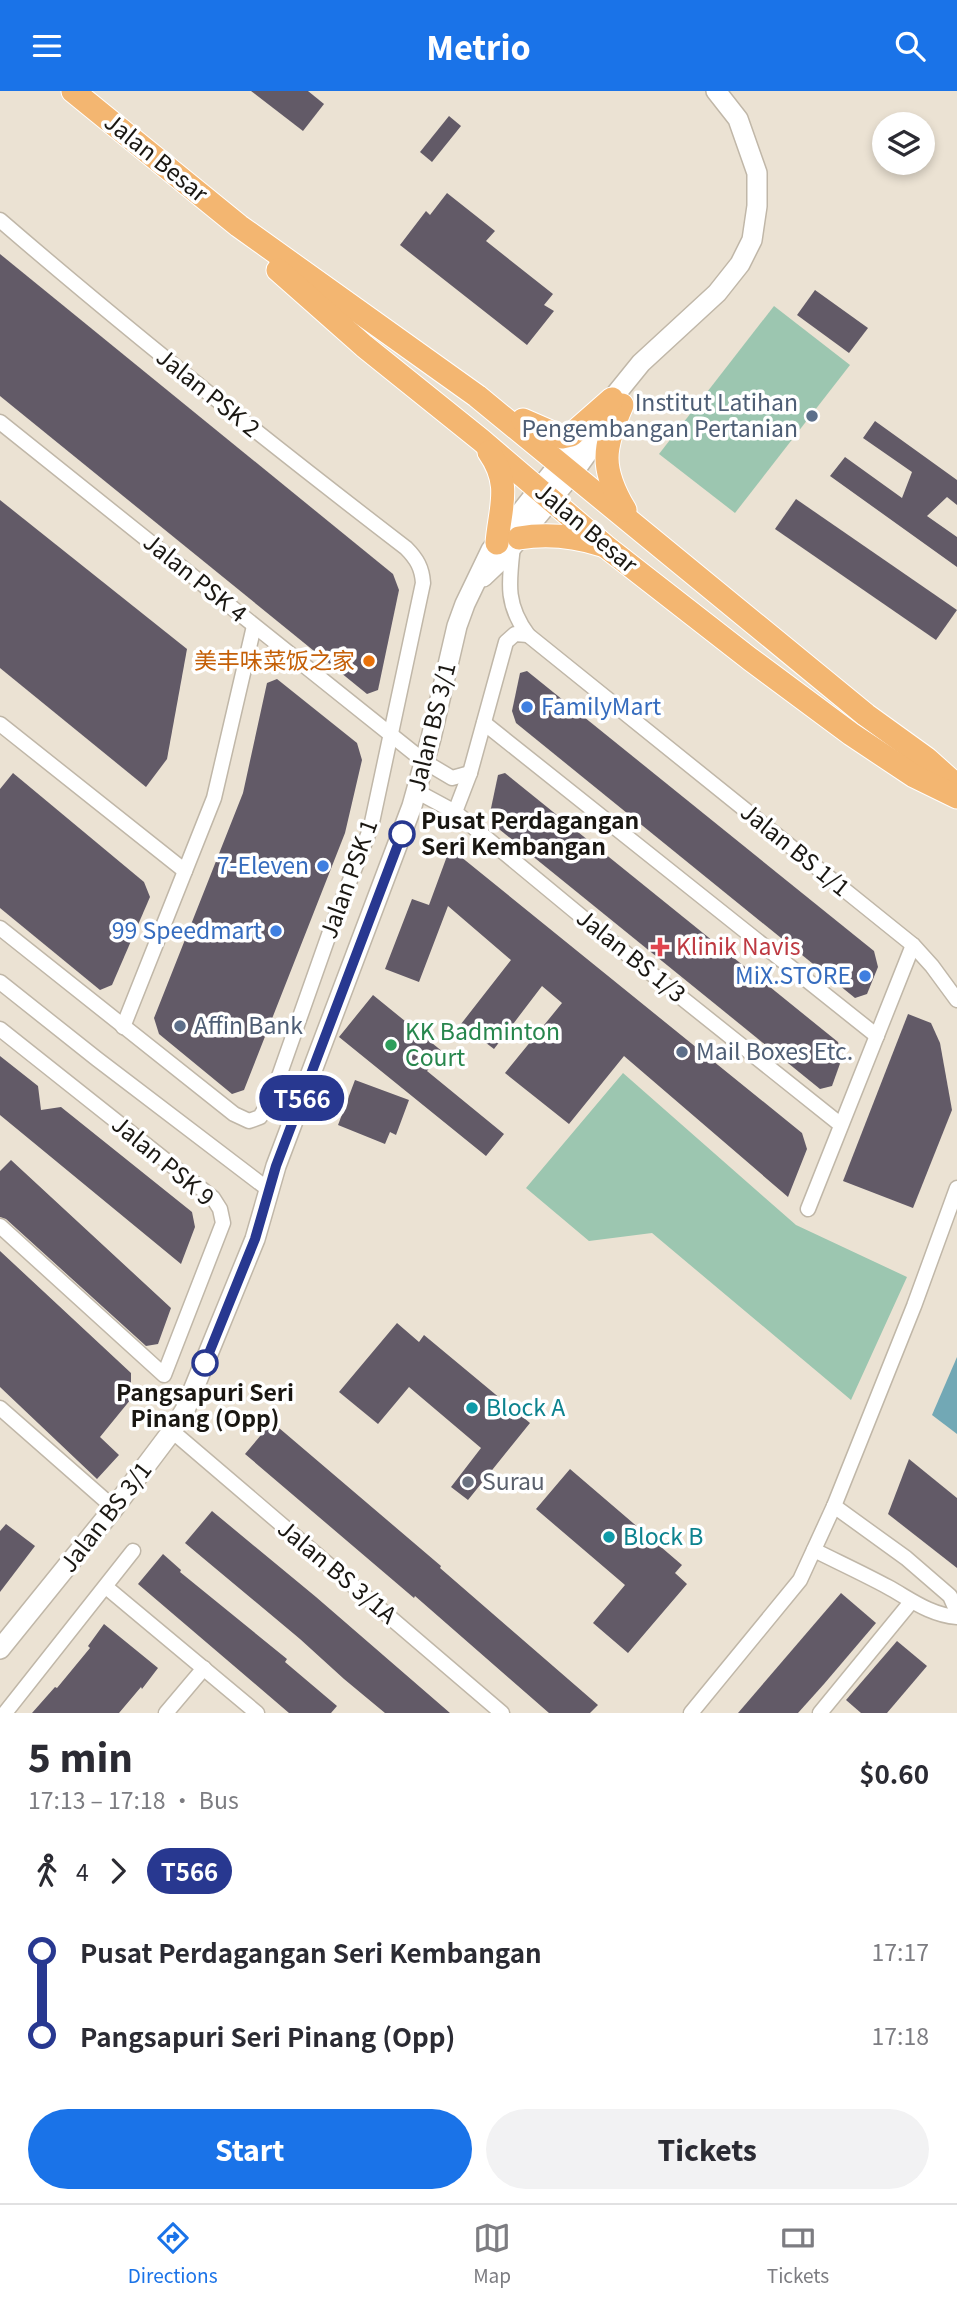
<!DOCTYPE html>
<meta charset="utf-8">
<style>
body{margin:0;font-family:Georgia,"Noto Sans SC",serif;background:#f2f2f3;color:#2b2b33;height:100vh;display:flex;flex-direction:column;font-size:26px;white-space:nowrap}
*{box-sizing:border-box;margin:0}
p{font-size:23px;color:#7c7c81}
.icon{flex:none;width:38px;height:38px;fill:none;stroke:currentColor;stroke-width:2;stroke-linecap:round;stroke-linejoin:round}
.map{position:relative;height:1622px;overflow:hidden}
.details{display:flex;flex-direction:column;background:#fff;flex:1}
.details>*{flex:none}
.badge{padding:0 14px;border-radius:23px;font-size:24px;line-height:46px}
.controls{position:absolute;left:872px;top:21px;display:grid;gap:14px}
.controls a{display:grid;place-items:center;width:63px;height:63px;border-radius:50%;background:#fff;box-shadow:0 4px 10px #0003;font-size:35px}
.map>.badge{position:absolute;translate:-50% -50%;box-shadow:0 0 0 4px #fff}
.legs{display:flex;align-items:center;gap:10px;height:77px;padding:0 28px;font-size:23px}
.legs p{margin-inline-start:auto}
.head{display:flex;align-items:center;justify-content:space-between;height:119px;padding:0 28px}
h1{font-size:38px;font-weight:800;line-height:52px}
.cta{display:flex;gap:14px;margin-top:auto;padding:14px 28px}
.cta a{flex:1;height:80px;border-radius:42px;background:#1a73e8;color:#fff;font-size:28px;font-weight:800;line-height:80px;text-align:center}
.cta a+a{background:#f2f2f3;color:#2b2b33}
ul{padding:0 28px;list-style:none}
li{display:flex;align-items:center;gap:24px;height:84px;font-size:26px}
li i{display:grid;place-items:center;width:10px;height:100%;margin:0 9px;background:currentColor}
li i::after{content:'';width:18px;height:18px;margin:-9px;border:5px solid;border-radius:50%;background:#fff}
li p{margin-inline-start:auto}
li:first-child i{background:linear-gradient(#0000 50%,currentColor 0)}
li:last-child i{background:linear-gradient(currentColor 50%,#0000 0)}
header{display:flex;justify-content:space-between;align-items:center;height:91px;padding:0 28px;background:#1a73e8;color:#fff;font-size:32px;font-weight:800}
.tabs{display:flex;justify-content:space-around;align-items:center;height:98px;border-top:2px solid #e1e1e2;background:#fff;font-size:19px;color:#7c7c81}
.tabs a{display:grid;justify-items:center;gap:4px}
.tabs .current{color:#1a73e8}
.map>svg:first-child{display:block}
</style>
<header><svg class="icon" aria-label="menu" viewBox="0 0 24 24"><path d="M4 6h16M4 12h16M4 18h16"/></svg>Metrio<svg class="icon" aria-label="search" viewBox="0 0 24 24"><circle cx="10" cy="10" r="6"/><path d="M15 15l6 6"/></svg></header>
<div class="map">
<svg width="957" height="1622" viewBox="0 0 957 1622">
<rect width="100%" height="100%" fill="#ebe2d3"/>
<g fill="#9cc6b0">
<polygon points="774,215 850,274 735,422 659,363"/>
<polygon points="623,982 796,1134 907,1186 851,1309 652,1142 589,1150 526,1097"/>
</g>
<polygon fill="#72a8b5" points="957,1266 957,1343 932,1324"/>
<g fill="#625a67">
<polygon points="251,0 308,0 324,13 303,40"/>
<polygon points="449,25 461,35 432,71 420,61"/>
<polygon points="447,102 495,140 486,150 553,203 544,214 554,220 527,254 400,154 426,120 430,124"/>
<polygon points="0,163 393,483 399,499 378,599 367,603 0,305"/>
<polygon points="815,199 868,237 849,262 797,224"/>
<polygon points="875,330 957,389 957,414 947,406 927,425 957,446 957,476 830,385 845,366 902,407 912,381 863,347"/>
<polygon points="796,408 957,519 936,549 775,438"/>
<polygon points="0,409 187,558 167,668 146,696 0,577"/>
<polygon points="527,580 874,860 878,876 867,903 855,907 516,632 512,620 520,582"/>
<polygon points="277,588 357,652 362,669 345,742 244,999 232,1003 159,943 154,927 243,702 267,592"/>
<polygon points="13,682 144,791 150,806 112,894 100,899 0,817 0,698"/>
<polygon points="505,682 838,951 842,967 832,995 820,998 494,734 490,722 498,684"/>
<polygon points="450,757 802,1042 807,1058 788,1106 624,965 569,1033 505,982 562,912 542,895 494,958 461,933 511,869 448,815 419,891 385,878 412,808 429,814"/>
<polygon points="373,904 443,961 427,980 504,1043 486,1065 339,946"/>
<polygon points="908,923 931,932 940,952 952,1019 913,1117 843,1090"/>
<polygon points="0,965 38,995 41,1019 61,1016 192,1121 195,1136 181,1173 0,1024"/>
<polygon points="355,989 409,1009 396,1044 390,1041 385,1053 338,1034"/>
<polygon points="11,1069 171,1217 158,1253 146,1255 6,1128 0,1126 0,1080"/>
<polygon points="0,1160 131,1282 131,1308 100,1346 119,1364 97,1388 0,1296"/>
<polygon points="397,1232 419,1251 424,1244 530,1332 468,1409 451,1396 481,1357 409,1296 378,1333 339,1301"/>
<polygon points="272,1331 441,1475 440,1477 598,1614 590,1622 549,1622 415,1505 414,1507 245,1363"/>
<polygon points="909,1368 957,1407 957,1477 888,1423"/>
<polygon points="570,1378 682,1474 675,1482 687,1493 628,1562 593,1532 625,1494 536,1418"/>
<polygon points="212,1420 316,1506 450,1622 385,1622 344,1588 300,1548 185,1452"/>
<polygon points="6,1433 35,1455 0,1501 0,1440"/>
<polygon points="163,1463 181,1479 180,1481 287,1568 285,1571 337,1615 331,1622 289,1622 138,1493"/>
<polygon points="841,1502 876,1532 824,1593 798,1622 738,1622"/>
<polygon points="104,1533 158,1577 142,1598 141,1596 119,1622 32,1622 55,1596 57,1597 90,1557 88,1555"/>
<polygon points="897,1550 927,1575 887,1622 861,1622 846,1609"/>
</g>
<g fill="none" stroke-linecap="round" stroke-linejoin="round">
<defs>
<g id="street">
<path d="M0,129C132,243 268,351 406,457C417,468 422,477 423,492L371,736L332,835L271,1008L260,1026L249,1030L234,1023L0,837"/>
<polyline points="0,331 425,671 452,687 470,682"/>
<path d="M513,455C509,491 505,513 528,544L913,854L932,875L957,909"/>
<polyline points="528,544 515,543 506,551 470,682 455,721 628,864 841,1034"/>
<polyline points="484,632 877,945"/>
<polyline points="0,633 185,780"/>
<polyline points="416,700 455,721"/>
<polyline points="0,891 97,968 269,1099"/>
<polyline points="123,936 214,707 254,535"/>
<polyline points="0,938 213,1107 220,1118 223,1132 164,1284 0,1135"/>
<polyline points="808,1118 913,854"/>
<polyline points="0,1317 114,1417"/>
<polyline points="172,1340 502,1622"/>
<polyline points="834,1415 906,1467 950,1505 957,1521"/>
<path d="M814,1459C838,1471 864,1483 888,1496C910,1508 930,1524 957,1526"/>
<polyline points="106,1496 257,1622"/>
<polyline points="5,1622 133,1460"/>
<polyline points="166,1622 204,1577"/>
<polyline points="691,1622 800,1489 834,1415 914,1215 957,1097"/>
<polyline points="820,1622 911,1511"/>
</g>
<g id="secondary">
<polyline points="483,486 502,468 573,382 614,325"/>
<polyline points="0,1558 114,1417 172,1340 185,1319 255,1148 276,1075 412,715 431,647 457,535 465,513 491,459 539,398 641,272 717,202 740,173 752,149 757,115 757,82 738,28 716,0"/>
</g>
<g id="primary">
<polyline points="73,0 239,135 477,305 866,624 927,668 957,695"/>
<polyline points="278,179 364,255 481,349 605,455 750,568 851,643 914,685 957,706"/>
<path d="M622,314C603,357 600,377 625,419"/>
<polyline points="523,329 562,346 571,344 612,308"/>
<path d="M489,361C512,394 500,416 497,452"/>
<path d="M519,447C548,442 574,445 602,454"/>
</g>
</defs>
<use href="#street" stroke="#c0b7a8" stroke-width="17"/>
<use href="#secondary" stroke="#c0b7a8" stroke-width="22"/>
<use href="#primary" stroke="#fff" stroke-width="25"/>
<use href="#street" stroke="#fff" stroke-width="14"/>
<use href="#secondary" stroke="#fff" stroke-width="19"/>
<use href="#primary" stroke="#f3b671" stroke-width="23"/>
</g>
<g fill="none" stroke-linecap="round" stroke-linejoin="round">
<defs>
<polyline id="line-1" points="205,1272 255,1148 276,1075 402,743"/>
</defs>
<use href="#line-1" stroke="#fff" stroke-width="16"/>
<use href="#line-1" stroke="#283890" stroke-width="10"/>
</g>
<g fill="#5c6f8a" stroke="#fff" stroke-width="2.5">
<circle cx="812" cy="325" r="7"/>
<circle cx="180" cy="935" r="7"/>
<circle cx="682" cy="961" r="7"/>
</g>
<circle fill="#e8710a" stroke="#fff" stroke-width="2.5" cx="369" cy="570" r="7"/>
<g fill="#3f7fe0" stroke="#fff" stroke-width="2.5">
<circle cx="527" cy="616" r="7"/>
<circle cx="323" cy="775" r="7"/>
<circle cx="276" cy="840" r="7"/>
<circle cx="865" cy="885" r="7"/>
</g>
<g fill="#fff" stroke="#283890" stroke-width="3.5">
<circle cx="402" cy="743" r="12"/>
<circle cx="205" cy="1272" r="12"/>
</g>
<path fill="#e0444e" stroke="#fff" stroke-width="2.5" d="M656.5 845.5h7v7h7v7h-7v7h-7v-7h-7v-7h7z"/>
<circle fill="#2e9e5b" stroke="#fff" stroke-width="2.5" cx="391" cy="954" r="7"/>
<g fill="#0f9aa8" stroke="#fff" stroke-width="2.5">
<circle cx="472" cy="1317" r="7"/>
<circle cx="609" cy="1446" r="7"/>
</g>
<circle fill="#6b7280" stroke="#fff" stroke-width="2.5" cx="468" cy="1391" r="7"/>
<g text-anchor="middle" stroke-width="7" stroke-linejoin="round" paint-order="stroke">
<g font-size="23" fill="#1a1712" stroke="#fff">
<text transform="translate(156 67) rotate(39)" y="8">Jalan Besar</text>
<text transform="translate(208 302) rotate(39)" y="8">Jalan PSK 2</text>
<text transform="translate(586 437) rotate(40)" y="8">Jalan Besar</text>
<text transform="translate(195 487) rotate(39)" y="8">Jalan PSK 4</text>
<text transform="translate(432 636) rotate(-76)" y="8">Jalan BS 3/1</text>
<text transform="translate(795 759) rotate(39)" y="8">Jalan BS 1/1</text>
<text transform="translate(349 788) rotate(-70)" y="8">Jalan PSK 1</text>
<text transform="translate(631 865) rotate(39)" y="8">Jalan BS 1/3</text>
<text transform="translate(163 1070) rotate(40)" y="8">Jalan PSK 9</text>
<text transform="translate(106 1426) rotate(-52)" y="8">Jalan BS 3/1</text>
<text transform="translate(337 1481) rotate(40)" y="8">Jalan BS 3/1A</text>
</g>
<g font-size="23" fill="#4e5e75" stroke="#fff" text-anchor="start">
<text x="798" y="320" text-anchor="end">Institut Latihan<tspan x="798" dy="26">Pengembangan Pertanian</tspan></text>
<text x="194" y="943">Affin Bank</text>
<text x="696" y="969">Mail Boxes Etc.</text>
</g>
<g font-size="23" fill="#c56008" stroke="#fff" text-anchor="end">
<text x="355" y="578">美丰味菜饭之家</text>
</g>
<g font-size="23" fill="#366cbe" stroke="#fff" text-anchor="end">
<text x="541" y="624" text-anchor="start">FamilyMart</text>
<text x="309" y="783">7-Eleven</text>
<text x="262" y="848">99 Speedmart</text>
<text x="851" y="893">MiX.STORE</text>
</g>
<g font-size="23" font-weight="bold" fill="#1a1712" stroke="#fff" text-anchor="start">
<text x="421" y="738">Pusat Perdagangan<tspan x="421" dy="26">Seri Kembangan</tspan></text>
<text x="205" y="1310" text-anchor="middle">Pangsapuri Seri<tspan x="205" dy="26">Pinang (Opp)</tspan></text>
</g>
<g font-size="23" fill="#be3a42" stroke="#fff" text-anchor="start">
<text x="676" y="864">Klinik Navis</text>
</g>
<g font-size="23" fill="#27864d" stroke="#fff" text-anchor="start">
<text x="405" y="949">KK Badminton<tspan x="405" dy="26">Court</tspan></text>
</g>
<g font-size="23" fill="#0d838f" stroke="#fff" text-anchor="start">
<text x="486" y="1325">Block A</text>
<text x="623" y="1454">Block B</text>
</g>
<g font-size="23" fill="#5b616d" stroke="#fff" text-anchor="start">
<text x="482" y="1399">Surau</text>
</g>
</g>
</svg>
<div class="controls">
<a><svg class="icon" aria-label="layers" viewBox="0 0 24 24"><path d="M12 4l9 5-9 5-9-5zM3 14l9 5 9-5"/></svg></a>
</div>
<b class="badge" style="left:302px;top:1007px;background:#283890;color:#fff">T566</b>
</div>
<section class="details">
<div class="head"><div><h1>5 min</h1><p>17:13 – 17:18 · Bus</p></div><b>$0.60</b></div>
<div class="legs"><svg class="icon" aria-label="walk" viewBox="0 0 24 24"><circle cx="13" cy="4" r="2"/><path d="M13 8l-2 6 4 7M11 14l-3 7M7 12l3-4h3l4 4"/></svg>4<svg class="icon" aria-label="forward" viewBox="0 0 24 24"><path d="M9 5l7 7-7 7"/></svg><b class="badge" style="background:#283890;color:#fff">T566</b></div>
<ul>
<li><i style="color:#283890"></i><b>Pusat Perdagangan Seri Kembangan</b><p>17:17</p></li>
<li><i style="color:#283890"></i><b>Pangsapuri Seri Pinang (Opp)</b><p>17:18</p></li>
</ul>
<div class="cta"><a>Start</a><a>Tickets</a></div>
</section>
<nav class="tabs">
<a class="current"><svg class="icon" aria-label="directions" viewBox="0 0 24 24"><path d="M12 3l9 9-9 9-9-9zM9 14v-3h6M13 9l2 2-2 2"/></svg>Directions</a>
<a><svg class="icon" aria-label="map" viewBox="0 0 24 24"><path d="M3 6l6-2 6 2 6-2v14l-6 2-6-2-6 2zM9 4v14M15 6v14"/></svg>Map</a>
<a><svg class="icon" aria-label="tickets" viewBox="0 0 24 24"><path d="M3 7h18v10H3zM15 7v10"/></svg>Tickets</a>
</nav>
